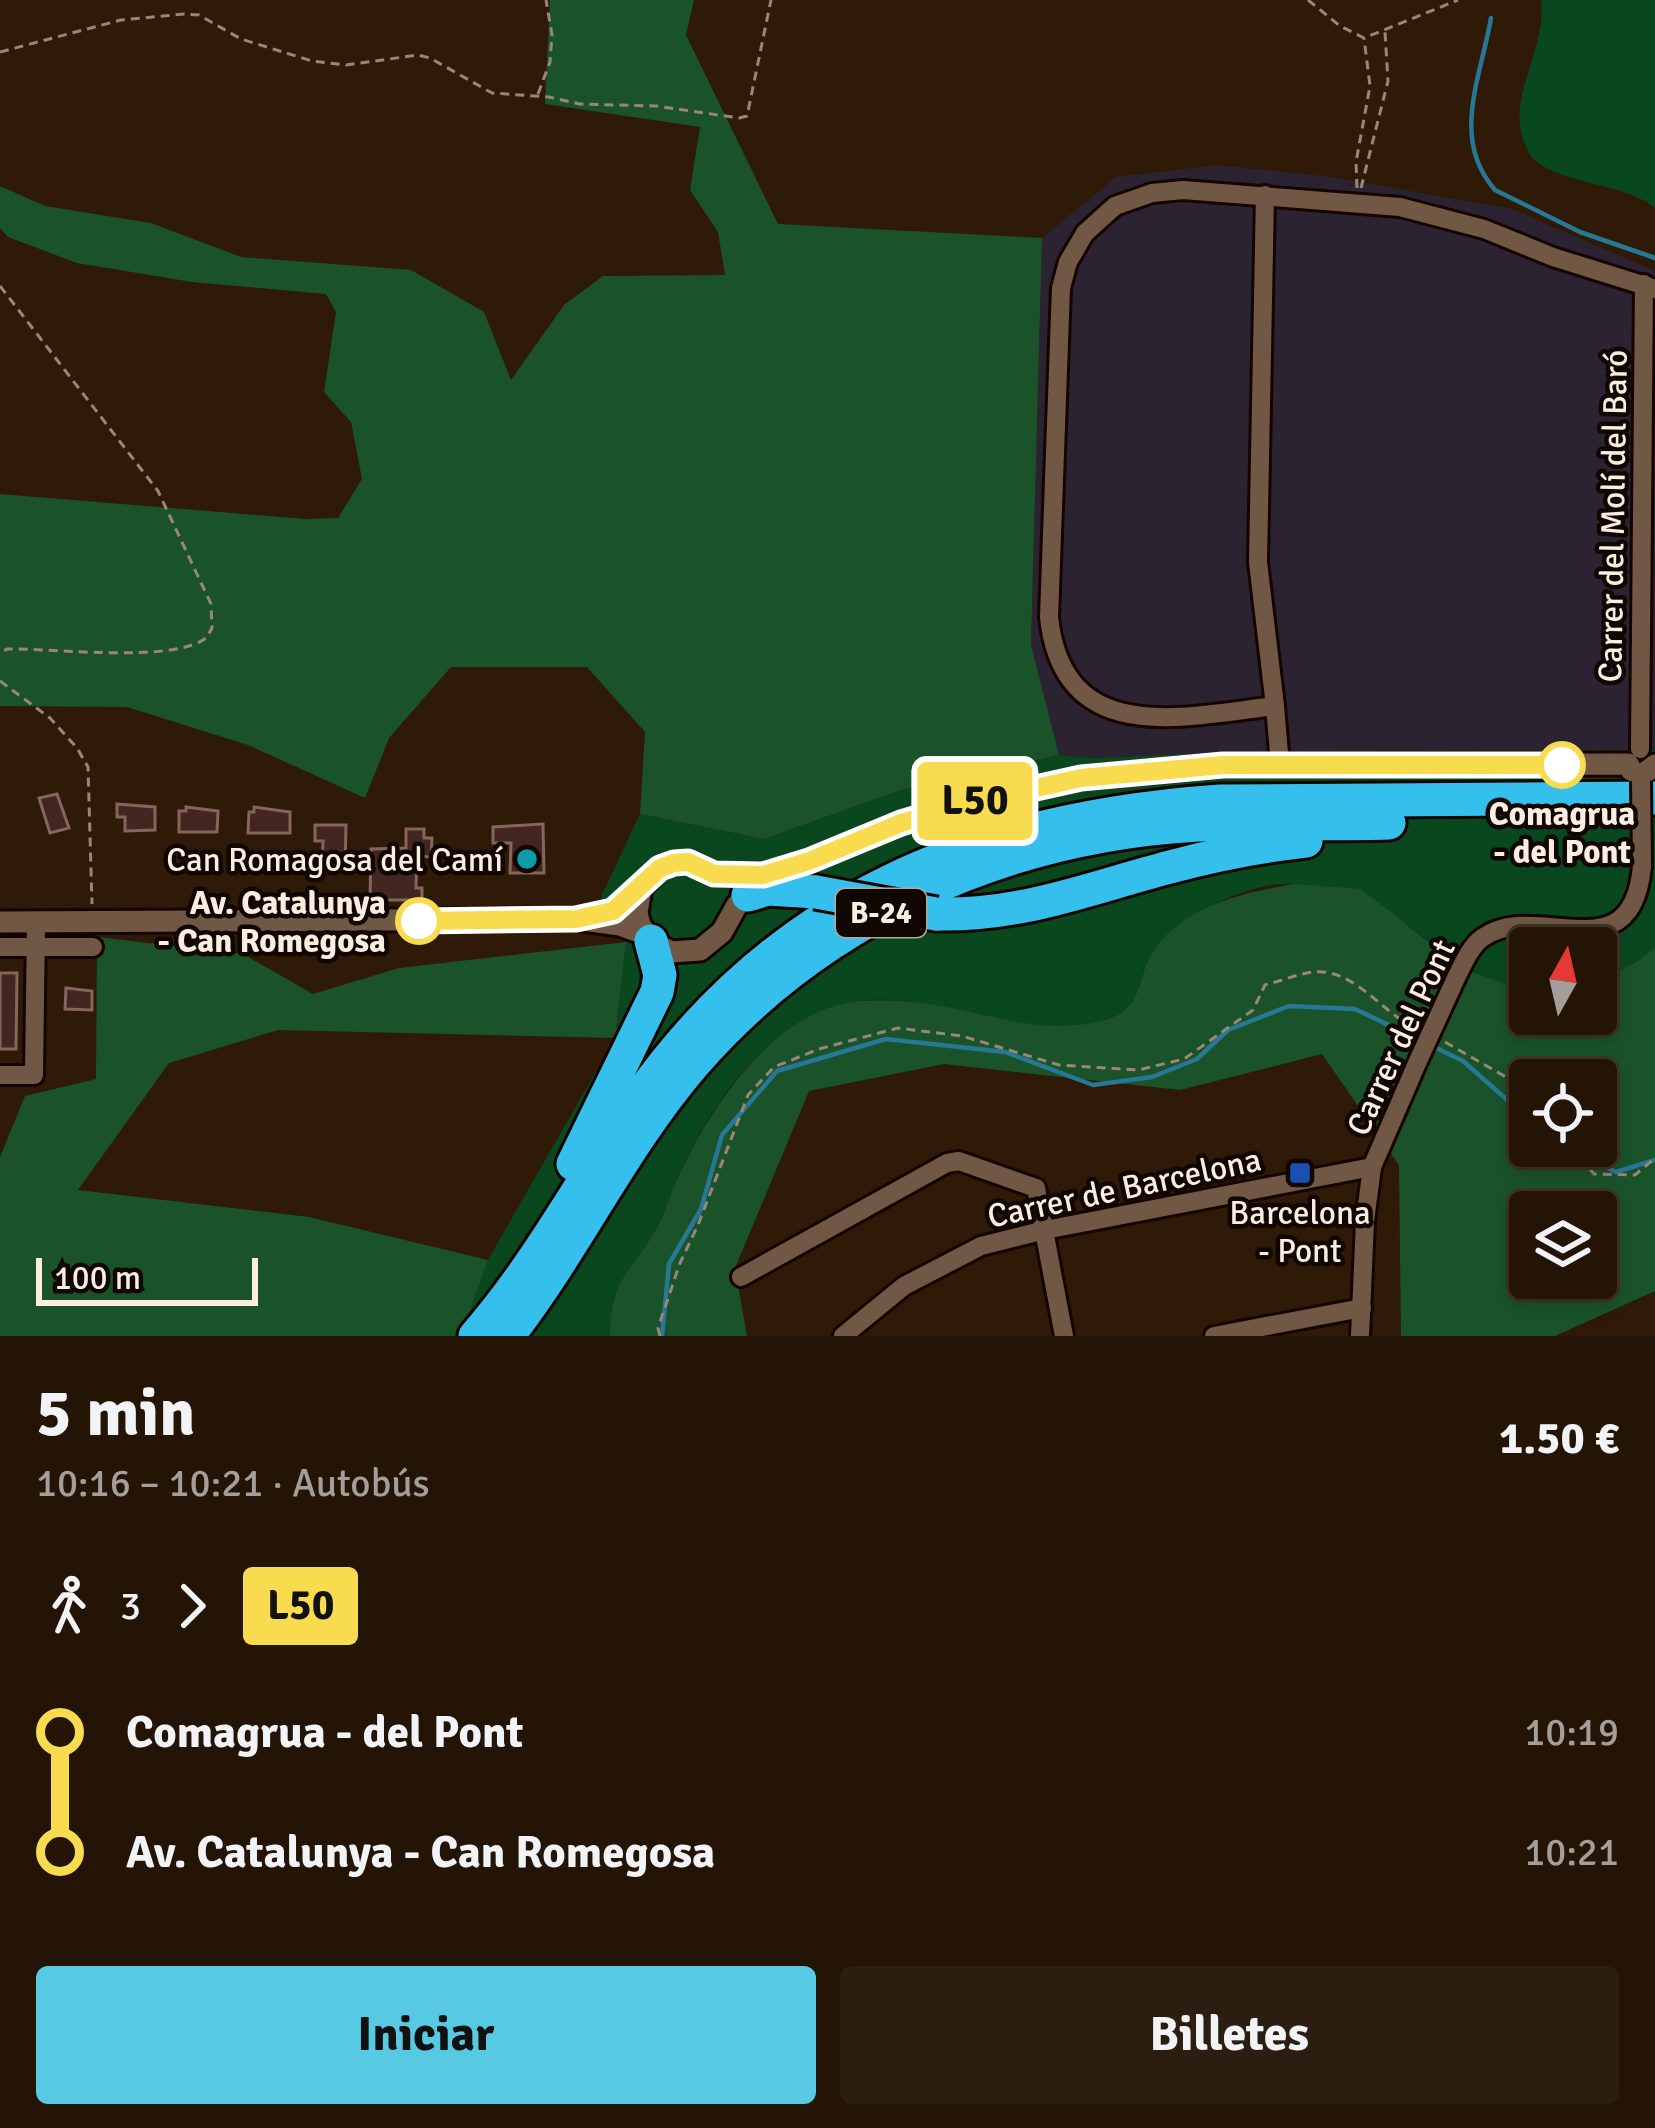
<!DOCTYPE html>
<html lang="es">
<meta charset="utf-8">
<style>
body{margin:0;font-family:Signika,sans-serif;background:#2b1d0f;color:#f1f3f6;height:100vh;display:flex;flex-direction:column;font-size:45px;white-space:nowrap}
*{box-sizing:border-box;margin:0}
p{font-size:39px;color:#a39e9a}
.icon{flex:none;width:66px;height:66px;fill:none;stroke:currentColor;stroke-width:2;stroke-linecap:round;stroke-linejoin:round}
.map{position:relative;height:1336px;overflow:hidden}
.drawer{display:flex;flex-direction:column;background:#231405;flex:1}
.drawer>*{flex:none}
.badge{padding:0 24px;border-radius:9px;font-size:42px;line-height:78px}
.needle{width:78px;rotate:8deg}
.fabs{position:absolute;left:1509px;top:927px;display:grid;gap:24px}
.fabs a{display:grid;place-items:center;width:108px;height:108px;border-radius:12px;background:#231405;box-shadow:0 6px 18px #0003,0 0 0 3px #403327;font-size:60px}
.scale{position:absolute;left:36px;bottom:30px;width:222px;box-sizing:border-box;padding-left:12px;border:6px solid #fcede1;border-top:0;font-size:33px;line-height:42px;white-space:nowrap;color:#fcede1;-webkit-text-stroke:9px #100702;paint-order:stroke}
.map>.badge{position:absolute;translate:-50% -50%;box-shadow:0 0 0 6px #fff}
.legs{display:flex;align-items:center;gap:18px;height:132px;padding:0 36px;font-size:39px}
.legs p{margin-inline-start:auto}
.head{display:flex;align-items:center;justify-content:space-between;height:204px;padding:0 36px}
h1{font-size:66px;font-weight:800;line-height:90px}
.cta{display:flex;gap:24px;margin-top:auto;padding:24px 36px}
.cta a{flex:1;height:138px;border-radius:12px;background:#57c9e2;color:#111;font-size:48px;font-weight:800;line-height:138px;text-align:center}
.cta a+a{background:#2b1d0f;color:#f1f3f6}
ul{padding:0 36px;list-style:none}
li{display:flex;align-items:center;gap:42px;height:120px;font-size:45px}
li i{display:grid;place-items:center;width:18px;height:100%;margin:0 15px;background:currentColor}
li i::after{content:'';width:30px;height:30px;margin:-15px;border:9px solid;border-radius:50%;background:#231405}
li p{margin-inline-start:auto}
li:first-child i{background:linear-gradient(#0000 50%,currentColor 0)}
li:last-child i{background:linear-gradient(currentColor 50%,#0000 0)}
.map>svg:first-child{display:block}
</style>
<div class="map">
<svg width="1655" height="1336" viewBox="0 0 1655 1336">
<rect width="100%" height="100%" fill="#2f1a07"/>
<polygon fill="#2b2332" points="1218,165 1331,177 1512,209 1655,271 1655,750 1256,751 1096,758 1059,755 1031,645 1042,238 1116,177"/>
<g fill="#09481f">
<path d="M1541,0H1655V208C1624,181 1548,184 1529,153C1500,102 1548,53 1541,0Z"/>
<path d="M1655,750V948L1635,963L1596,981V948H1530V992H1525C1505,984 1483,982 1465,971C1442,957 1424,933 1400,921C1379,910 1319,889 1296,885C1255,878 1184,914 1158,946C1137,971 1146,1005 1110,1018C1052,1040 989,1014 931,1005C903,1000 867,996 840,1005C759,1029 703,1115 673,1189C667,1202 663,1218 655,1231C629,1275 610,1277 610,1336H461L488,1260L615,1038L626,942L601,897L640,814L764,839L901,790L1059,755L1096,758L1256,751Z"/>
</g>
<g fill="#1a532a" fill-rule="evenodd">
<polygon points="550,0 694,0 686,35 778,224 1042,238 1031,645 1059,755 901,790 764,839 640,814 645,732 587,667 451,667 389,738 365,798 248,745 127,707 0,706 0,494 305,519 338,518 362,479 351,422 324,392 336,312 326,294 192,282 77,263 8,237 0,228 0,186 45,206 151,223 241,257 411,270 484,312 511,380 564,305 603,276 725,275 718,232 690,190 700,127 545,104"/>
<path d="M1293,884L1361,889L1465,970L1530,992V1014H1596V981L1635,963L1655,948V1291L1555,1336H1401L1399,1165L1322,1054L1180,1090L944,1064L809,1091L735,1268L747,1336H610C610,1278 629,1275 655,1231C663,1218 667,1203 673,1189C702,1119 766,1018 847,1003C873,998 903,1001 929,1004C988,1013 1048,1038 1108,1019C1146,1006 1136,974 1156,947C1189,904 1244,893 1293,884ZM1530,1080H1596V1146H1530ZM1530,1212H1596V1278H1530Z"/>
<polygon points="97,937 243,954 313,994 399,968 626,942 615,1038 278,1030 169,1063 78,1190 309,1217 488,1260 461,1336 0,1336 0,1157 25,1096 96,1079"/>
</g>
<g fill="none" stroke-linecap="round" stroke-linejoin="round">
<g stroke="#277797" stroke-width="4.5">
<path d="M1491,18C1481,77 1450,139 1495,190L1580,232L1655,258"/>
<polyline points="1430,1045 1463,1061 1530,1120"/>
<polyline points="1562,1146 1616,1172 1655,1160"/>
<polyline points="662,1336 669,1264 701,1209 722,1135 777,1071 886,1039 1005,1052 1093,1085 1152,1077 1197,1059 1228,1030 1289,1006 1355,1009 1420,1040"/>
</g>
</g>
<g fill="#432620" stroke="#86655d" stroke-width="3">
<polygon points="57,794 69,828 50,833 39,798"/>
<polygon points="117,804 155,807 155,830 125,831 125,817 117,817"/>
<polygon points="186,807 218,811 217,832 179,832 179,811 186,811"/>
<polygon points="254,807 290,812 290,833 248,833 249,812 254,812"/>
<polygon points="543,824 544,873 510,873 511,843 493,843 493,827"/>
<polygon points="315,825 346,825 345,867 322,868 323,841 315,841"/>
<polygon points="406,829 424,829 424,838 432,838 431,857 417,856 416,888 422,888 422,900 370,900 371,849 406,848"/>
<polygon points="0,973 17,973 16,1049 0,1049"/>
<polygon points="66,988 92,991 92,1010 65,1009"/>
</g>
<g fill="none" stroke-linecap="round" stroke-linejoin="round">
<defs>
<g id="minor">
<polyline points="1265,195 1258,562 1275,706"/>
<polyline points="1640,749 1644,284"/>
<path d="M1280,765L1275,706C1183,717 1063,748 1049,617L1061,288L1068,262L1085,233L1115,206L1152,193L1183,190L1400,207L1484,229L1553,257L1655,289"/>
<polyline points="0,947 93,947"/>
<path d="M1456,978C1463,964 1470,947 1482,938C1536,898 1632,978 1642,866"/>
<polyline points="0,1075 34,1075 36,921"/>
<polyline points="741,1277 947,1163 959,1161 1036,1188 1064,1336"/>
<polyline points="843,1336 904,1286 981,1246 1045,1230 1372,1167"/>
<polyline points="1214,1336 1362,1308"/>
<polyline points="1360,1336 1365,1221 1372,1167 1418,1061"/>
</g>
<g id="tertiary">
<polyline points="783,870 737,905 722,932 700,950 671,952 651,941 640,925 637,913 641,888 660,868 674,863 688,862 714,874 763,875 809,861 901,823 964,804 1081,778 1224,765 1628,764 1631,770 1642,775 1655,765"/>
<polyline points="0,922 576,919 620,925 645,934"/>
</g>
<g id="motorway">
<polyline points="748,895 768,889 816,892"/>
<path d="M936,914C1023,916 1089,888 1170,867C1214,855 1261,846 1306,841"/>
<polyline points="573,1164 657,992 660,975 651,941"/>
<path d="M475,1336C537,1265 581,1181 635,1103C778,896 978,818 1220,801L1655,798"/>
<path d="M508,1336C575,1250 622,1148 693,1065C821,917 1004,836 1198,825C1261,822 1326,825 1389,823"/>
</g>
</defs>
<use href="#minor" stroke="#160400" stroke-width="24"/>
<use href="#tertiary" stroke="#160400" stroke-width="27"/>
<use href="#motorway" stroke="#160400" stroke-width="39"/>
<g stroke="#988677" stroke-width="3" stroke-dasharray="9 6" stroke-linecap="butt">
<polyline points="1308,0 1340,26 1364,38 1458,0"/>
<polyline points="0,52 121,20 184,14 199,15 241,39 312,61 346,65 418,55 430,58 492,93 549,97 580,104 656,106 739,118 747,116 771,0"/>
<polyline points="538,94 550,62 552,35 546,0"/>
<polyline points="1357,188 1356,162 1370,86 1364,38"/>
<polyline points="1361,188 1388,81 1385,32"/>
<path d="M0,286L158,491L211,604L212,628L207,637C177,664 49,648 7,649L0,653"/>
<polyline points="0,681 50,718 77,748 88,767 92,904"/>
<polyline points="1445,1042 1525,1088 1530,1095"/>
<polyline points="1571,1146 1594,1174 1635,1175 1655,1158"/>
<path d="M660,1336L658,1328L680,1263L698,1225L748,1095L774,1067L819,1049L898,1028L962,1036L1059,1065L1138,1070L1184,1059L1253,1010L1265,985C1281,981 1297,974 1313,972C1354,968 1381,1012 1415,1028"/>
</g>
<use href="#minor" stroke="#715844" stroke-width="18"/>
<use href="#tertiary" stroke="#715844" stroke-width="21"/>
<use href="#motorway" stroke="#35bfec" stroke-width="33"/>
<defs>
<g id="minor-bridge">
<polyline points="1641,781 1642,866"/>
<polyline points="1418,1061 1456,978"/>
</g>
<polyline id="motorway-bridge" points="816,892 936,914"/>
</defs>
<use href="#minor-bridge" stroke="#160400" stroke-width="24" stroke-linecap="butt"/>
<use href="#motorway-bridge" stroke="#160400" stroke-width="39" stroke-linecap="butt"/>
<use href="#minor-bridge" stroke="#715844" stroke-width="18"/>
<use href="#motorway-bridge" stroke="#35bfec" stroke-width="33"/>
</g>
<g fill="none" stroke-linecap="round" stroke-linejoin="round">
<defs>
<polyline id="line-1" points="419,921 576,919 613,911 660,868 674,863 688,862 714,874 763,875 809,861 901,823 964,804 1081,778 1223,765 1562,765"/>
</defs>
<use href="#line-1" stroke="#fff" stroke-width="27"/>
<use href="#line-1" stroke="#f9db4f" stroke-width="18"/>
</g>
<g fill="#fff" stroke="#f9db4f" stroke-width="6">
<circle cx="1562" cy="765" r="21"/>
<circle cx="419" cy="921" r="21"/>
</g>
<circle fill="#0f9aa8" stroke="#100702" stroke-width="4.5" cx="527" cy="859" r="12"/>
<rect fill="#1a4fb4" stroke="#100702" stroke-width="4.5" x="1288" y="1161" width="24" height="24" rx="6"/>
<g text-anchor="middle" stroke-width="9" stroke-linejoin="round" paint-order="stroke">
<rect fill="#100702" stroke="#b5a89e" stroke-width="3" x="836" y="889" width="90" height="48" rx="9"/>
<g font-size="30" font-weight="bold" fill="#fcede1">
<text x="881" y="923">B-24</text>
</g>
<g font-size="33" fill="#fcede1" stroke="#100702">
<text transform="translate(1612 516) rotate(-89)" y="12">Carrer del Molí del Baró</text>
<text transform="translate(1400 1037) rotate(-65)" y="12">Carrer del Pont</text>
<text transform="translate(1124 1187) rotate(-12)" y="12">Carrer de Barcelona</text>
</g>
<g font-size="33" font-weight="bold" fill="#fcede1" stroke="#100702">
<text x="1562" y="825">Comagrua<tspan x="1562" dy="38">- del Pont</tspan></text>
<text x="386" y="914" text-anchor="end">Av. Catalunya<tspan x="386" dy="38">- Can Romegosa</tspan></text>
</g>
<g font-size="33" fill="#fcede1" stroke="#100702" text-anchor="end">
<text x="503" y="871">Can Romagosa del Camí</text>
<text x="1300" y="1224" text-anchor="middle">Barcelona<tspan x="1300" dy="38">- Pont</tspan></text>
</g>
</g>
</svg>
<div class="fabs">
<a><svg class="needle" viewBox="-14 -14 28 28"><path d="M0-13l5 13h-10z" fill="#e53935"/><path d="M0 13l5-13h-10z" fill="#a39e9a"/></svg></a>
<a><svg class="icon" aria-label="locate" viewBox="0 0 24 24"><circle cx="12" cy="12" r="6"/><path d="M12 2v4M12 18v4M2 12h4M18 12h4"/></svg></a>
<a><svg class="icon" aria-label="layers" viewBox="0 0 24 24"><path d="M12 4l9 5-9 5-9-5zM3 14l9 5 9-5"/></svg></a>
</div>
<div class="scale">100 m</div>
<b class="badge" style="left:975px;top:801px;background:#f9db4f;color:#111">L50</b>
</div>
<section class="drawer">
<div class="head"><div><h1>5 min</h1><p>10:16 – 10:21 · Autobús</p></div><b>1.50 €</b></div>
<div class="legs"><svg class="icon" aria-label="walk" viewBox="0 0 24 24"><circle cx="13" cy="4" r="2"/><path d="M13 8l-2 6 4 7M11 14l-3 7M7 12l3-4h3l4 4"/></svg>3<svg class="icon" aria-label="forward" viewBox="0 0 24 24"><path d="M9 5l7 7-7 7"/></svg><b class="badge" style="background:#f9db4f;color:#111">L50</b></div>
<ul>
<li><i style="color:#f9db4f"></i><b>Comagrua - del Pont</b><p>10:19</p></li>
<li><i style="color:#f9db4f"></i><b>Av. Catalunya - Can Romegosa</b><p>10:21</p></li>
</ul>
<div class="cta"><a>Iniciar</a><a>Billetes</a></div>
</section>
